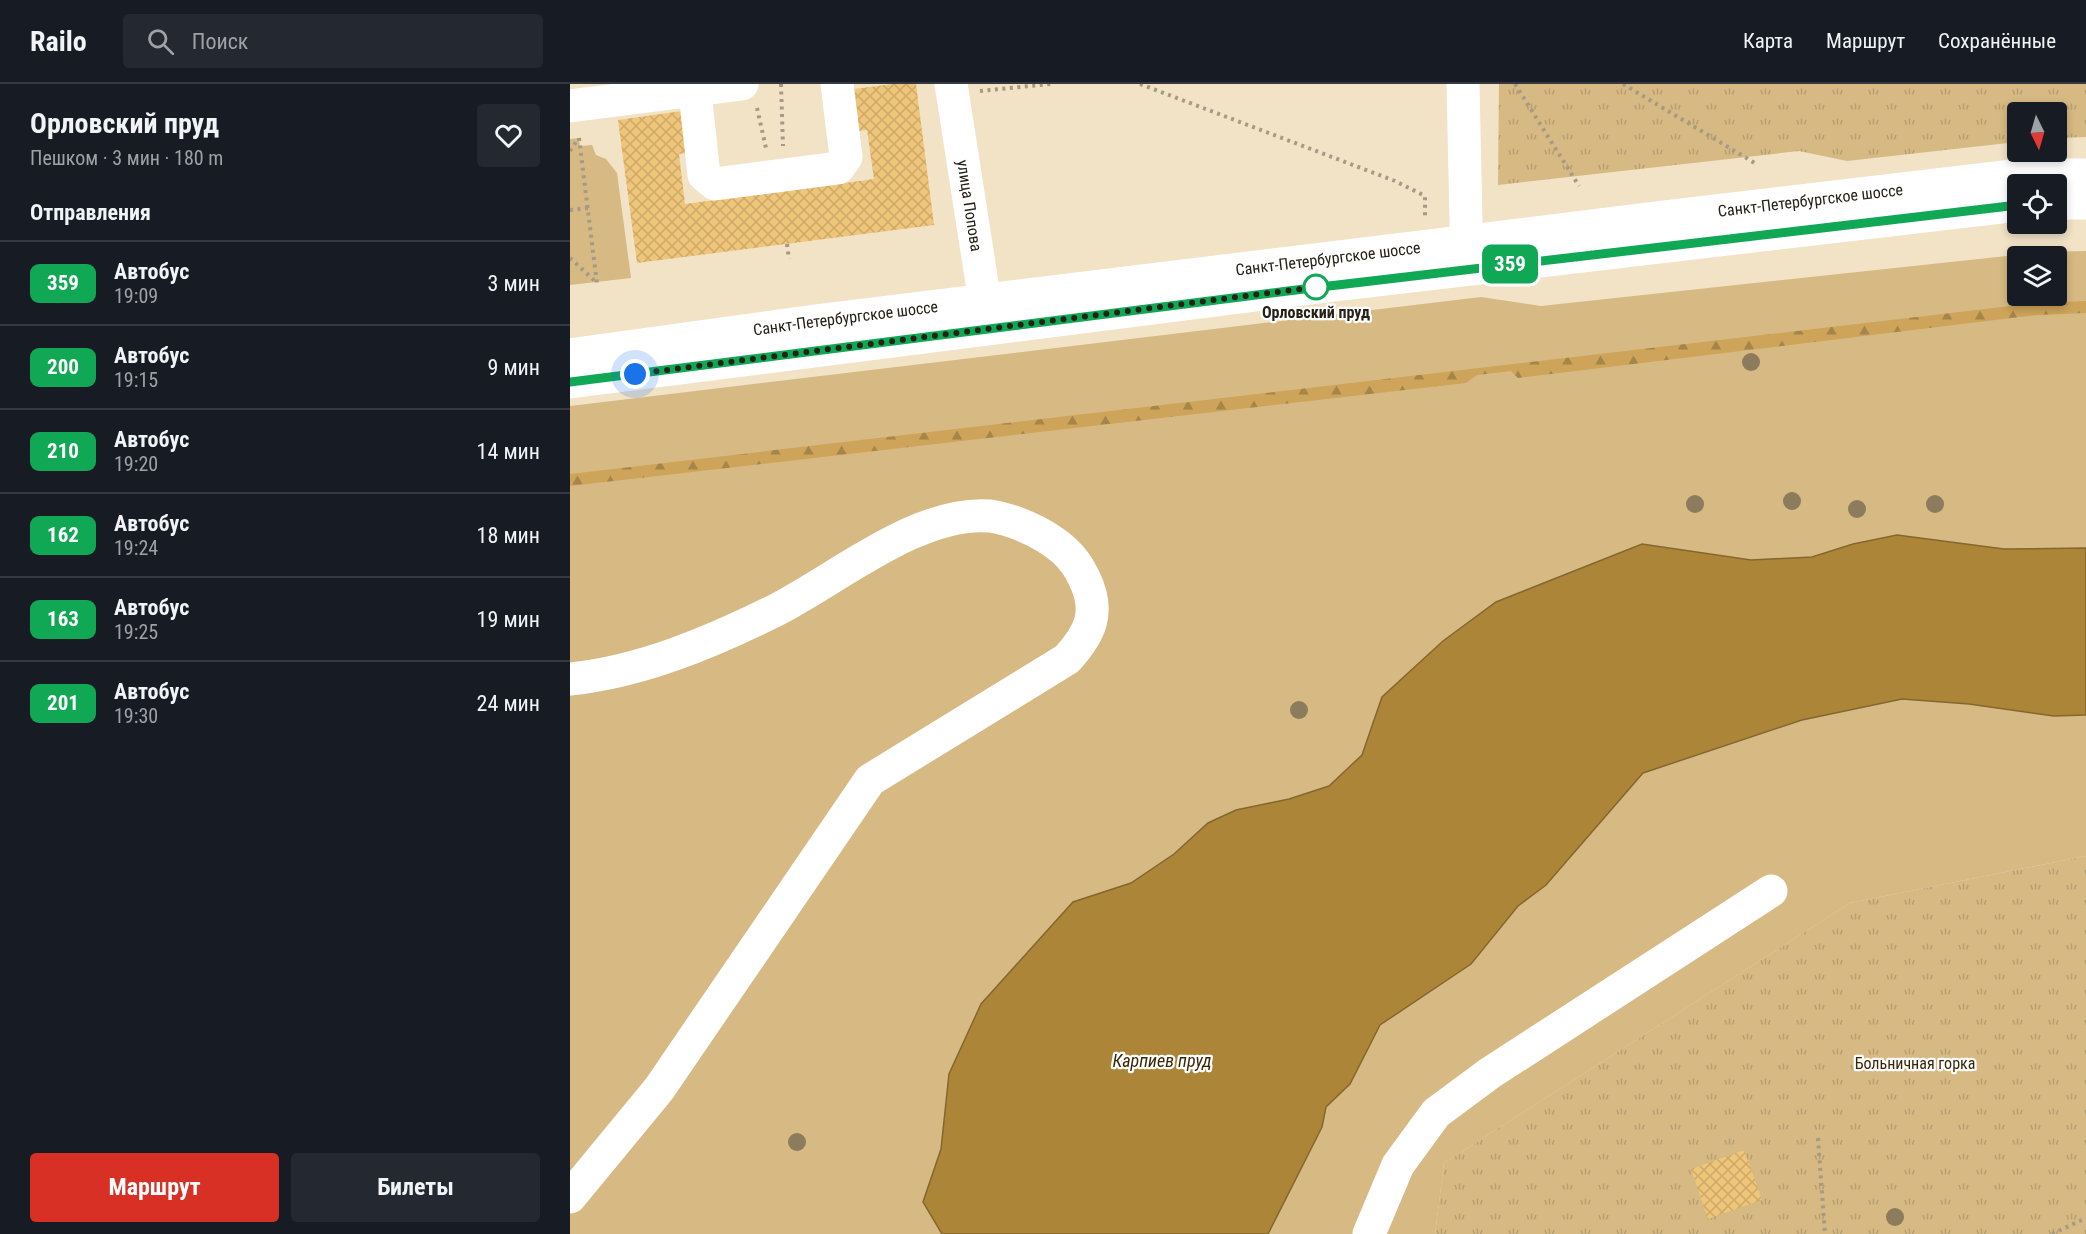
<!DOCTYPE html>
<html lang="ru">
<meta charset="utf-8">
<style>
body{margin:0;font-family:"Roboto Condensed",sans-serif;background:#242831;color:#f1f3f6;height:100vh;display:flex;flex-direction:column;font-size:22px;white-space:nowrap}
*{box-sizing:border-box;margin:0}
p{font-size:20px;color:#9ea1a6}
.icon{flex:none;width:33px;height:33px;fill:none;stroke:currentColor;stroke-width:2;stroke-linecap:round;stroke-linejoin:round}
.map{position:relative;flex:1;overflow:hidden}
.side{display:flex;flex-direction:column;background:#171b24;width:570px}
.side>*{flex:none}
.badge{padding:0 12px;border-radius:9px;font-size:21px;line-height:39px}
.needle{width:39px;rotate:175deg}
.buttons{position:absolute;left:1437px;top:18px;display:grid;gap:12px}
.buttons a{display:grid;place-items:center;width:60px;height:60px;border-radius:6px;background:#171b24;box-shadow:0 3px 9px #0003;font-size:30px}
.you{position:absolute;width:30px;height:30px;margin:-15px;border:4px solid #fff;border-radius:50%;background:#1a73e8;box-shadow:0 0 0 9px #1a73e833}
.map>.badge{position:absolute;translate:-50% -50%;box-shadow:0 0 0 3px #fff}
h2{padding:0 30px;font-size:22px;line-height:54px}
.round{display:grid;place-items:center;flex:none;width:63px;height:63px;border-radius:6px;background:#242831}
.summary{display:flex;align-items:center;justify-content:space-between;height:102px;padding:0 30px}
h1{font-size:28px;font-weight:700;line-height:45px}
.button{display:flex;gap:12px;margin-top:auto;padding:12px 30px}
.button a{flex:1;height:69px;border-radius:6px;background:#d93025;color:#fff;font-size:24px;font-weight:700;line-height:69px;text-align:center}
.button a+a{background:#242831;color:#f1f3f6}
ul{padding:0;list-style:none}
li{display:flex;align-items:center;gap:18px;height:84px;padding:0 30px;border-top:2px solid #363941}
li div{flex:1}
li b{display:block;font-size:22px}
li em{font-style:normal}
li .badge{min-width:66px;font-weight:700;text-align:center}
header{display:flex;align-items:center;gap:36px;box-sizing:border-box;height:84px;padding:0 30px;background:#171b24;border-bottom:2px solid #363941}
header strong{font-size:28px}
nav{display:flex;gap:33px;margin-inline-start:auto;font-size:21px}
.search{width:420px;height:54px;background:#242831;display:flex;align-items:center;gap:15px;box-sizing:border-box;padding:0 21px;border-radius:6px;color:#9ea1a6;font-size:22px}
main{display:flex;flex:1;min-height:0}
.map>svg:first-child{display:block}
</style>
<header>
<strong>Railo</strong>
<div class="search"><svg class="icon" aria-label="search" viewBox="0 0 24 24"><circle cx="10" cy="10" r="6"/><path d="M15 15l6 6"/></svg>Поиск</div>
<nav><a>Карта</a><a>Маршрут</a><a>Сохранённые</a></nav>
</header>
<main>
<section class="side">
<div class="summary"><div><h1>Орловский пруд</h1><p>Пешком · 3 мин · 180 m</p></div><a class="round"><svg class="icon" aria-label="heart" viewBox="0 0 24 24"><path d="M12 20l-8-8c-3-5 5-10 8-4 3-6 11-1 8 4z"/></svg></a></div>
<h2>Отправления</h2>
<ul>
<li><span class="badge" style="background:#10a855;color:#fff">359</span><div><b>Автобус</b><p>19:09</p></div><em>3 мин</em></li>
<li><span class="badge" style="background:#10a855;color:#fff">200</span><div><b>Автобус</b><p>19:15</p></div><em>9 мин</em></li>
<li><span class="badge" style="background:#10a855;color:#fff">210</span><div><b>Автобус</b><p>19:20</p></div><em>14 мин</em></li>
<li><span class="badge" style="background:#10a855;color:#fff">162</span><div><b>Автобус</b><p>19:24</p></div><em>18 мин</em></li>
<li><span class="badge" style="background:#10a855;color:#fff">163</span><div><b>Автобус</b><p>19:25</p></div><em>19 мин</em></li>
<li><span class="badge" style="background:#10a855;color:#fff">201</span><div><b>Автобус</b><p>19:30</p></div><em>24 мин</em></li>
</ul>
<div class="button"><a>Маршрут</a><a>Билеты</a></div>
</section>
<div class="map">
<svg width="1516" height="1150" viewBox="0 0 1516 1150">
<defs>
<pattern id="forest-firs" width="22" height="20" patternUnits="userSpaceOnUse" patternTransform="scale(1.5)"><rect width="22" height="20" fill="#cda459"/><path d="M5 1l3.5 6h-7zM16 11l3.5 6h-7z" fill="#a68549"/></pattern>
<pattern id="park-tufts" width="24" height="20" patternUnits="userSpaceOnUse" patternTransform="scale(1.5)"><rect width="24" height="20" fill="#d7b983"/><path d="M3 7l-1-3M5 7V3M7 7l1-3M15 17l-1-3M17 17v-4M19 17l1-3" fill="none" stroke="#b89f70"/></pattern>
<pattern id="building-cross-hatch" width="8" height="8" patternUnits="userSpaceOnUse" patternTransform="scale(1.5)"><rect width="8" height="8" fill="#efc57a"/><path d="M0 0l8 8M0 8l8-8" fill="none" stroke="#cda969"/></pattern>
</defs>
<rect width="100%" height="100%" fill="#f2e2c6"/>
<g fill="#d7b983" fill-rule="evenodd">
<polygon points="9,54 10,62 22,61 26,71 36,75 47,89 61,194 0,201 0,55"/>
<path d="M1516,167V464L1434,465L1327,451L1283,460L1242,473L1181,476L1072,460L926,518L873,557L813,613L792,671L759,702L638,739L604,770L561,799L503,818L462,866L379,990L371,1065L353,1118L372,1150H0V322L911,213L971,222L1474,168ZM1448,172H1486V212H1448Z"/>
<polygon points="1332,615 1399,620 1484,632 1516,631 1516,772 1280,819 874,1079 865,1150 698,1150 752,1043 756,1023 780,1000 810,941 901,880 948,822 976,801 1073,689 1232,636"/>
</g>
<polygon fill="url(#forest-firs)" points="1516,217 1516,229 1467,231 948,294 941,287 907,291 896,299 0,402 0,390 1467,219"/>
<g fill="url(#park-tufts)">
<polygon points="929,0 1516,0 1516,53 1487,54 1486,28 1448,28 1447,58 1277,77 1229,67 928,101"/>
<polygon points="1516,772 1516,1150 865,1150 874,1079 1280,819"/>
</g>
<polygon fill="#ad8539" stroke="#84672e" stroke-width="1.5" points="1327,451 1434,465 1516,464 1516,631 1484,632 1399,620 1332,615 1232,636 1073,689 976,801 948,822 901,880 810,941 780,1000 756,1023 752,1043 698,1150 372,1150 353,1118 371,1065 379,990 411,920 503,818 561,799 604,770 638,739 666,726 719,715 759,702 792,671 812,613 873,557 926,518 1072,460 1181,476 1242,473 1283,460"/>
<g fill="url(#building-cross-hatch)">
<polygon points="323,0 346,0 364,141 67,179 48,36 112,27 117,69 109,70 115,120 238,104 304,95 297,46 289,47 284,5"/>
<polygon points="1174,1066 1192,1116 1138,1135 1121,1085"/>
</g>
<g fill="none" stroke-linecap="round" stroke-linejoin="round">
<g stroke="#a69a85" stroke-width="4" stroke-dasharray="3 4.5" stroke-linecap="butt">
<polyline points="211,0 213,62"/>
<polyline points="570,0 825,97 855,112 855,134"/>
<polyline points="945,0 1009,102"/>
<polyline points="1053,0 1188,81"/>
<polyline points="410,7 481,0"/>
<polyline points="187,24 196,64"/>
<polyline points="9,54 27,200"/>
<polyline points="0,67 8,55"/>
<polyline points="0,126 18,124"/>
<polyline points="217,160 219,175"/>
<polyline points="0,174 26,198"/>
<polyline points="1248,1054 1255,1150"/>
<polyline points="1482,1150 1516,1134"/>
</g>
<g stroke="#fff" stroke-width="33">
<polyline points="124,0 134,91 145,100 268,84 276,73 267,0"/>
<path id="s1" d="M381,0L419,244"/>
<polyline points="893,0 897,184"/>
<polyline points="0,22 172,0"/>
<path d="M0,595C70,588 139,559 202,528C265,497 347,426 420,432C435,434 453,441 467,448C489,460 504,472 514,494C531,528 520,550 497,575L300,696L89,1005L0,1113"/>
<polyline points="799,1150 828,1081 866,1029 920,989 1201,807"/>
</g>
<g stroke="#fff" stroke-width="33">
<polyline points="1486,119 1516,119"/>
<path id="s2" d="M0,271L245,237L1095,133L1451,91H1516"/>
<polyline points="0,298 765,201 1448,121"/>
</g>
</g>
<g fill="#8c7b5c">
<circle cx="1181" cy="278" r="9"/>
<circle cx="1222" cy="417" r="9"/>
<circle cx="1125" cy="420" r="9"/>
<circle cx="1365" cy="420" r="9"/>
<circle cx="1287" cy="425" r="9"/>
<circle cx="729" cy="626" r="9"/>
<circle cx="227" cy="1058" r="9"/>
<circle cx="1325" cy="1133" r="9"/>
</g>
<g fill="none" stroke-linecap="round" stroke-linejoin="round">
<defs>
<polyline id="line" points="0,298 742,204 1448,121"/>
</defs>
<use href="#line" stroke="#fff" stroke-width="14"/>
<use href="#line" stroke="#10a855" stroke-width="9"/>
<polyline stroke="#262016" stroke-width="6" stroke-dasharray="0 10.8" points="65,290 746,203"/>
</g>
<circle fill="#fff" stroke="#10a855" stroke-width="3" cx="746" cy="203" r="12"/>
<g text-anchor="middle" stroke-width="4.5" stroke-linejoin="round" paint-order="stroke">
<g font-size="16" fill="#262016" stroke="#fff">
<text dy="6" stroke="none"><textPath href="#s2" startOffset="1250">Санкт-Петербургское шоссе</textPath></text>
<text dy="6" stroke="none"><textPath href="#s1" startOffset="123">улица Попова</textPath></text>
<text dy="6" stroke="none"><textPath href="#s2" startOffset="764">Санкт-Петербургское шоссе</textPath></text>
<text dy="6" stroke="none"><textPath href="#s2" startOffset="278">Санкт-Петербургское шоссе</textPath></text>
</g>
<g font-size="16" font-weight="bold" fill="#262016" stroke="#fff">
<text x="746" y="234">Орловский пруд</text>
</g>
<g font-size="16" fill="#382705" stroke="#fff">
<text x="1345" y="985">Больничная горка</text>
</g>
<g font-size="18" font-style="italic" fill="#392806" stroke="#fff">
<text x="592" y="983">Карпиев пруд</text>
</g>
</g>
</svg>
<div class="buttons">
<a><svg class="needle" viewBox="-14 -14 28 28"><path d="M0-13l5 13h-10z" fill="#e53935"/><path d="M0 13l5-13h-10z" fill="#9ea1a6"/></svg></a>
<a><svg class="icon" aria-label="locate" viewBox="0 0 24 24"><circle cx="12" cy="12" r="6"/><path d="M12 2v4M12 18v4M2 12h4M18 12h4"/></svg></a>
<a><svg class="icon" aria-label="layers" viewBox="0 0 24 24"><path d="M12 4l9 5-9 5-9-5zM3 14l9 5 9-5"/></svg></a>
</div>
<div class="you" style="left:65px;top:290px"></div>
<b class="badge" style="left:940px;top:180px;background:#10a855;color:#fff">359</b>
</div>
</main>
